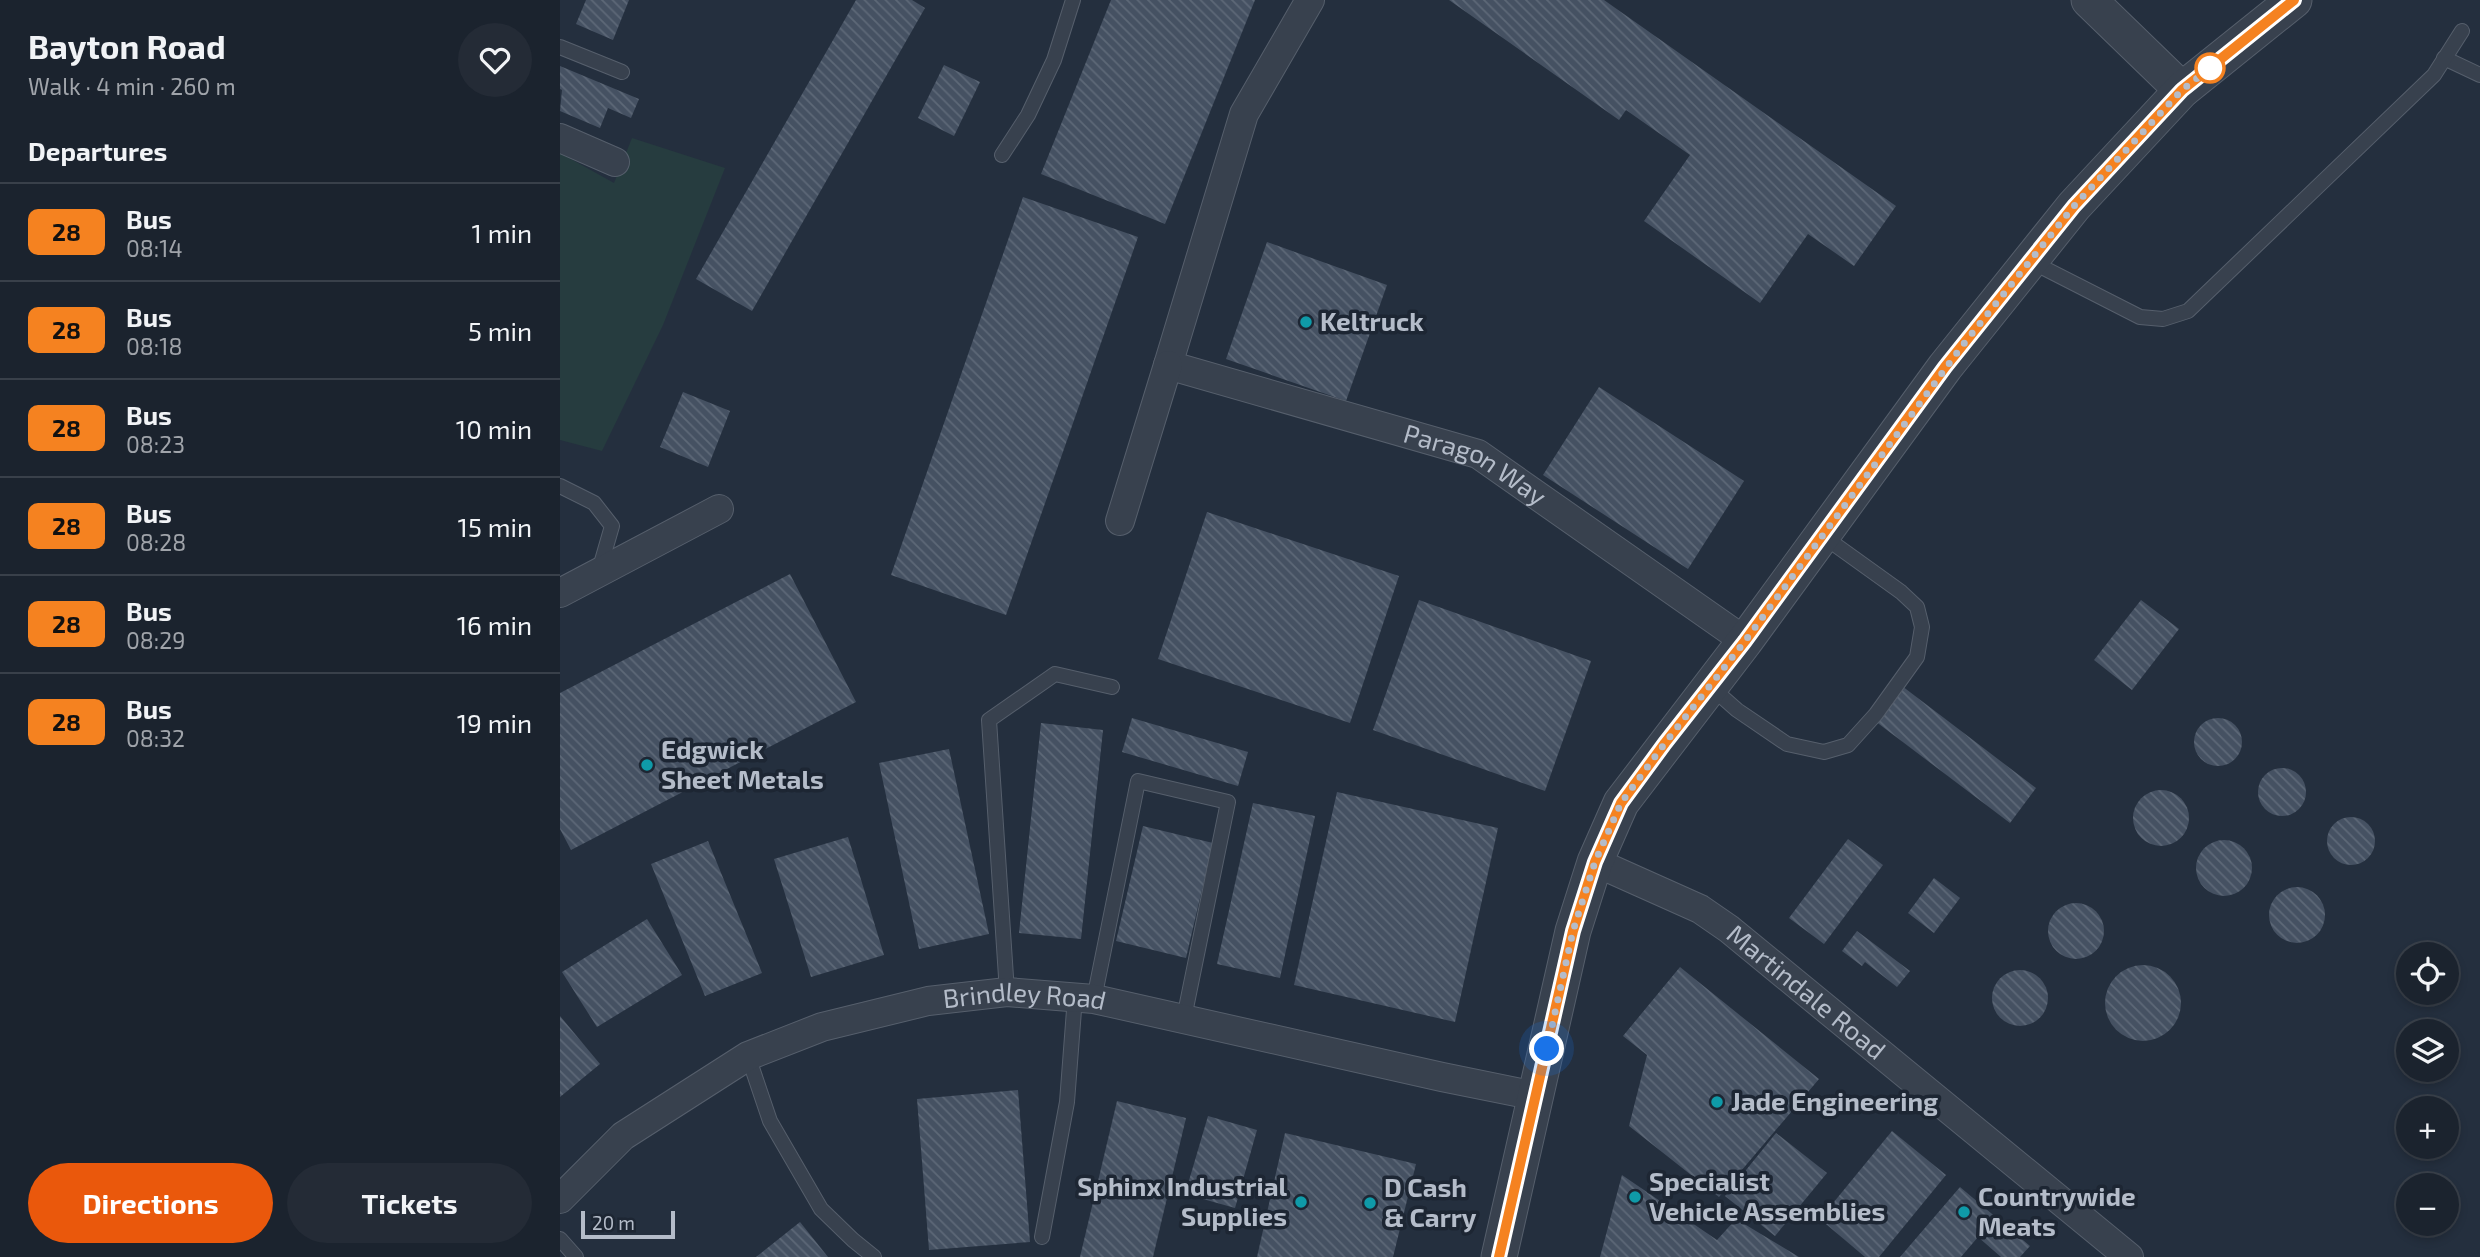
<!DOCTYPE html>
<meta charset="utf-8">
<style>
body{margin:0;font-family:"Exo 2",sans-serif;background:#242b36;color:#f1f3f6;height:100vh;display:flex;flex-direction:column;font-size:26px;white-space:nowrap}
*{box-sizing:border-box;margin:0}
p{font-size:23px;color:#a0a4aa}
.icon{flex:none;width:38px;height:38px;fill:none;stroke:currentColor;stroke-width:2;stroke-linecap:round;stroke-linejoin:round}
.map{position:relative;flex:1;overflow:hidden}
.panel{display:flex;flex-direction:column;background:#1b232e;width:560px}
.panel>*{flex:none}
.badge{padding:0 14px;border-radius:10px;font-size:24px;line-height:46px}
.buttons{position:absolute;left:1836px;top:942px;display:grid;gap:14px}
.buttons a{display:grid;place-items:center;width:63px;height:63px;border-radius:50%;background:#1b232e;box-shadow:0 4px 10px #0003,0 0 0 2px #39404a;font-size:35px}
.scale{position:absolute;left:21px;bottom:18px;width:94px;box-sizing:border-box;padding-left:7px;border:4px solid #b4bcc9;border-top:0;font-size:19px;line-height:24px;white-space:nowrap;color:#b4bcc9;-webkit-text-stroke:5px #1d2633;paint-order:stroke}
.you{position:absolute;width:35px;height:35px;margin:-18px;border:5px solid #fff;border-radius:50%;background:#1a73e8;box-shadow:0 0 0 10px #1a73e833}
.map>.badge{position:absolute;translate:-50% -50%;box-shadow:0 0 0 4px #fff}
h2{padding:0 28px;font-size:26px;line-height:63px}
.round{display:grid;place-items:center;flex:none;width:74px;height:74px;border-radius:37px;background:#242b36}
.overview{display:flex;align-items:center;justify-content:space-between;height:119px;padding:0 28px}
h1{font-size:33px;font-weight:700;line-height:52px}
.button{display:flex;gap:14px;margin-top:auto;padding:14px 28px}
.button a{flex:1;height:80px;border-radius:42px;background:#ea580c;color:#fff;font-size:28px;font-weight:700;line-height:80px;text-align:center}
.button a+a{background:#242b36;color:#f1f3f6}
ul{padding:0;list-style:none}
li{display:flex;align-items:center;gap:21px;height:98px;padding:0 28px;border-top:2px solid #39404a}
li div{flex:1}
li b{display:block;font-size:26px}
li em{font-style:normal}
li .badge{min-width:77px;font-weight:700;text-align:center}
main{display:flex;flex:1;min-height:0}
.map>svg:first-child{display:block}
</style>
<main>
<section class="panel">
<div class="overview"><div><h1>Bayton Road</h1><p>Walk · 4 min · 260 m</p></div><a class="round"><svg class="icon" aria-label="heart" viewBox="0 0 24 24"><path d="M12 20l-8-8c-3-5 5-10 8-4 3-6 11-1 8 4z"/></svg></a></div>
<h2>Departures</h2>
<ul>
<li><span class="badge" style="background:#f58220;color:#111">28</span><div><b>Bus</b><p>08:14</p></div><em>1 min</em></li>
<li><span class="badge" style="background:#f58220;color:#111">28</span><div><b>Bus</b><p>08:18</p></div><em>5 min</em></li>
<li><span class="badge" style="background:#f58220;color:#111">28</span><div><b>Bus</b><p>08:23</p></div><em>10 min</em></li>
<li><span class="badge" style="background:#f58220;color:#111">28</span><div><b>Bus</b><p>08:28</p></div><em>15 min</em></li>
<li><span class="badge" style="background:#f58220;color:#111">28</span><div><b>Bus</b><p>08:29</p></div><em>16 min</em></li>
<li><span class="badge" style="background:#f58220;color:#111">28</span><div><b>Bus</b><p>08:32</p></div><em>19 min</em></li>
</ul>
<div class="button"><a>Directions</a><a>Tickets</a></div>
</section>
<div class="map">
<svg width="1920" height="1257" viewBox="0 0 1920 1257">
<defs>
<pattern id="building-back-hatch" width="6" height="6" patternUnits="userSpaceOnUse" patternTransform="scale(1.75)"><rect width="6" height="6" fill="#455162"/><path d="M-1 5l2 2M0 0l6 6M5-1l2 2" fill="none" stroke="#5d6877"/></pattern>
</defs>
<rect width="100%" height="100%" fill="#242f3e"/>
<polygon fill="#263c3f" points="72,138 165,168 103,325 42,451 0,440 0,153 54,183"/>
<g fill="url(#building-back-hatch)">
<polygon points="26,0 69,0 53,40 16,24"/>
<polygon points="296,0 352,0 365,8 192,311 136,279"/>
<polygon points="551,0 695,0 605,224 481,174"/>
<polygon points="889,0 1044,0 1336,206 1294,266 1248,234 1200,303 1084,221 1130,155 1066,110 1059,120"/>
<polygon points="384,65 420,82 394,136 358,118"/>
<polygon points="0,66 79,99 71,118 48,108 40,128 0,111 2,90 0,89"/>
<polygon points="463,197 578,237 446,615 331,575"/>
<polygon points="707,242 827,285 786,401 666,359"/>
<polygon points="1039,387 1184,481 1128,569 983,475"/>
<polygon points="123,392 170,411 148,467 100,447"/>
<polygon points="647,512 839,576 790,723 598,659"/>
<polygon points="230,574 296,702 11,850 0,829 0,693"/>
<polygon points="859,600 1031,661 985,791 813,730"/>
<polygon points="1581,600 1619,629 1572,690 1534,660"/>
<polygon points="1342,686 1476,788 1450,823 1315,721"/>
<polygon points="572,718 688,752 678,786 562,752"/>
<circle cx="1658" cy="742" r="24"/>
<polygon points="481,723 543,730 521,939 459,933"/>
<polygon points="389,749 429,934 359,949 319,763"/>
<circle cx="1722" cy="792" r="24"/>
<circle cx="1601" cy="818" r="28"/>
<polygon points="777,792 938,828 895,1022 734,985"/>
<polygon points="693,803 755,816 720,978 657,964"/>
<circle cx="1791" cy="841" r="24"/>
<polygon points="583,826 653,843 626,958 556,941"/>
<polygon points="288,837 324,955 251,977 214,859"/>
<polygon points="1288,839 1323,865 1264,944 1229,918"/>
<circle cx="1664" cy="868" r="28"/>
<polygon points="148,841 202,973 145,996 91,864"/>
<polygon points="1374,878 1400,898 1374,933 1348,913"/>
<circle cx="1737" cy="915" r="28"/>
<circle cx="1516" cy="931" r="28"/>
<polygon points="87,919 122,975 37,1027 2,972"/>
<polygon points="1297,931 1350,971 1337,987 1305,962 1302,966 1282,951"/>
<circle cx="1583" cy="1003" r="38"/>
<polygon points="1120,967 1259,1079 1159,1197 1069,1126 1087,1055 1063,1036"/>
<circle cx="1460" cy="998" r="28"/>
<polygon points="0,1016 40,1064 0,1097"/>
<polygon points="458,1090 470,1242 369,1250 357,1099"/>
<polygon points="557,1101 626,1118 593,1257 520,1257"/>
<polygon points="648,1116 697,1130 675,1208 625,1194"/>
<polygon points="1332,1131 1386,1175 1319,1257 1305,1257 1260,1219"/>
<polygon points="725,1133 856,1164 833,1257 697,1257"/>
<polygon points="1216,1133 1267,1173 1215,1236 1165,1196"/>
<polygon points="1062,1175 1157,1240 1176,1219 1239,1257 1040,1257"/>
<polygon points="1400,1187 1470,1246 1460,1257 1441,1257 1418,1237 1401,1257 1340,1257"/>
<polygon points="240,1222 268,1257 196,1257"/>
</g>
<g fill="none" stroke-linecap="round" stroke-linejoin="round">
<defs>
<g id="service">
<polyline points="0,47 62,72"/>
<polyline points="1884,58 1920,75"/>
<polyline points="442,155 468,115 494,60 513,0"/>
<polyline points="1470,261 1580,317 1603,319 1628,311 1874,75 1902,31"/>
<polyline points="0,486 34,503 52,526 39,571"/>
<polyline points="1151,687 1177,710 1227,744 1264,752 1288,745 1316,714 1357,657 1362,627 1357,607 1341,592 1263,536"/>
<polyline points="447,992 429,720 495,674 552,687"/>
<polyline points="534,999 578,781 668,802 624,1018"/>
<polyline points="188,1056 210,1121 261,1209 293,1240 314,1257"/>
<polyline points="482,1237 507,1102 515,997"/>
<polyline points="0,1239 16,1257"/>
</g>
<g id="minor">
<path id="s1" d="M750,0L684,114L608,365L918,454L1185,641"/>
<polyline points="0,138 55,162"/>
<polyline points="560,521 608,365"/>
<polyline points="0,593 159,509"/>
<path id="s2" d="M1035,862L1140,909L1169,929L1569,1257"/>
<path id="s3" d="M0,1199L63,1136L188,1056L262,1027L368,1001L447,992L534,999L882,1077L976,1096"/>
</g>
<g id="tertiary">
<polyline points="1529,0 1622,90"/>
<polyline points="939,1257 1013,931 1035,862 1061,803 1185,641 1385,367 1514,206 1622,90 1734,0"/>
</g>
</defs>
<use href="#service" stroke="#565f6c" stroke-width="16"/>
<use href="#minor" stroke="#565f6c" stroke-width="30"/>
<use href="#tertiary" stroke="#565f6c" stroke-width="37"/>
<use href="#service" stroke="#38414e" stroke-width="14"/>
<use href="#minor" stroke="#38414e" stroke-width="28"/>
<use href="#tertiary" stroke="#38414e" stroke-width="35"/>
</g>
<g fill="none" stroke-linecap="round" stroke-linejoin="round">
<defs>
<polyline id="line" points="939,1257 1013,931 1035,862 1061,803 1105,743 1185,641 1385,367 1514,206 1622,90 1734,0"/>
</defs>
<use href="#line" stroke="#fff" stroke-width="16"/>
<use href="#line" stroke="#f58220" stroke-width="10"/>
<polyline stroke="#b4bcc9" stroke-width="7" stroke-dasharray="0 12.6" points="987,1049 1013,931 1035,862 1061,803 1105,743 1185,641 1402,346 1514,206 1622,90 1650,68"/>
</g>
<circle fill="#fff" stroke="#f58220" stroke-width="3.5" cx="1650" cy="68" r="14"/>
<g fill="#0f9aa8" stroke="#1d2633" stroke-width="2.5">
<circle cx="746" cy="322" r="7"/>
<circle cx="87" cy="765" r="7"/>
<circle cx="1157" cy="1102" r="7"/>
<circle cx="1075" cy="1197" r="7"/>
<circle cx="741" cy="1202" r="7"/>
<circle cx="810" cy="1203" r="7"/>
<circle cx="1404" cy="1212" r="7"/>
</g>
<g text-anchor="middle" stroke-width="7" stroke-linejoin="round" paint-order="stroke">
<g font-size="26" font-weight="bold" fill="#b4bcc9" stroke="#1d2633" text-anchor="start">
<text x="760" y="331">Keltruck</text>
<text x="101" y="759">Edgwick<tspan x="101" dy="30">Sheet Metals</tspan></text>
<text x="1171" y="1111">Jade Engineering</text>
<text x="1089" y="1191">Specialist<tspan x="1089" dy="30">Vehicle Assemblies</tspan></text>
<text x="727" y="1196" text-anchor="end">Sphinx Industrial<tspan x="727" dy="30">Supplies</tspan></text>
<text x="824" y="1197">D Cash<tspan x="824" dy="30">&amp; Carry</tspan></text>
<text x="1418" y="1206">Countrywide<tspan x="1418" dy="30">Meats</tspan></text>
</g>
<g font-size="26" fill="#b4bcc9" stroke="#1d2633">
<text dy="9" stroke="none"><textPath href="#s1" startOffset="718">Paragon Way</textPath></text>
<text dy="9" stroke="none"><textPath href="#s2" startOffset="250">Martindale Road</textPath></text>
<text dy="9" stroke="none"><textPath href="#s3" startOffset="523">Brindley Road</textPath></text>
</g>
</g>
</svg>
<div class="buttons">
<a><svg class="icon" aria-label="locate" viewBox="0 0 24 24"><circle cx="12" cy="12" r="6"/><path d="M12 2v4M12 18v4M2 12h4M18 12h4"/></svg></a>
<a><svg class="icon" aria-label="layers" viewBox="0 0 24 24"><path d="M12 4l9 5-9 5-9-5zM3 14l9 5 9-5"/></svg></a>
<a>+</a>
<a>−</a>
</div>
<div class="scale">20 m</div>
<div class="you" style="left:987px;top:1049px"></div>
</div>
</main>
